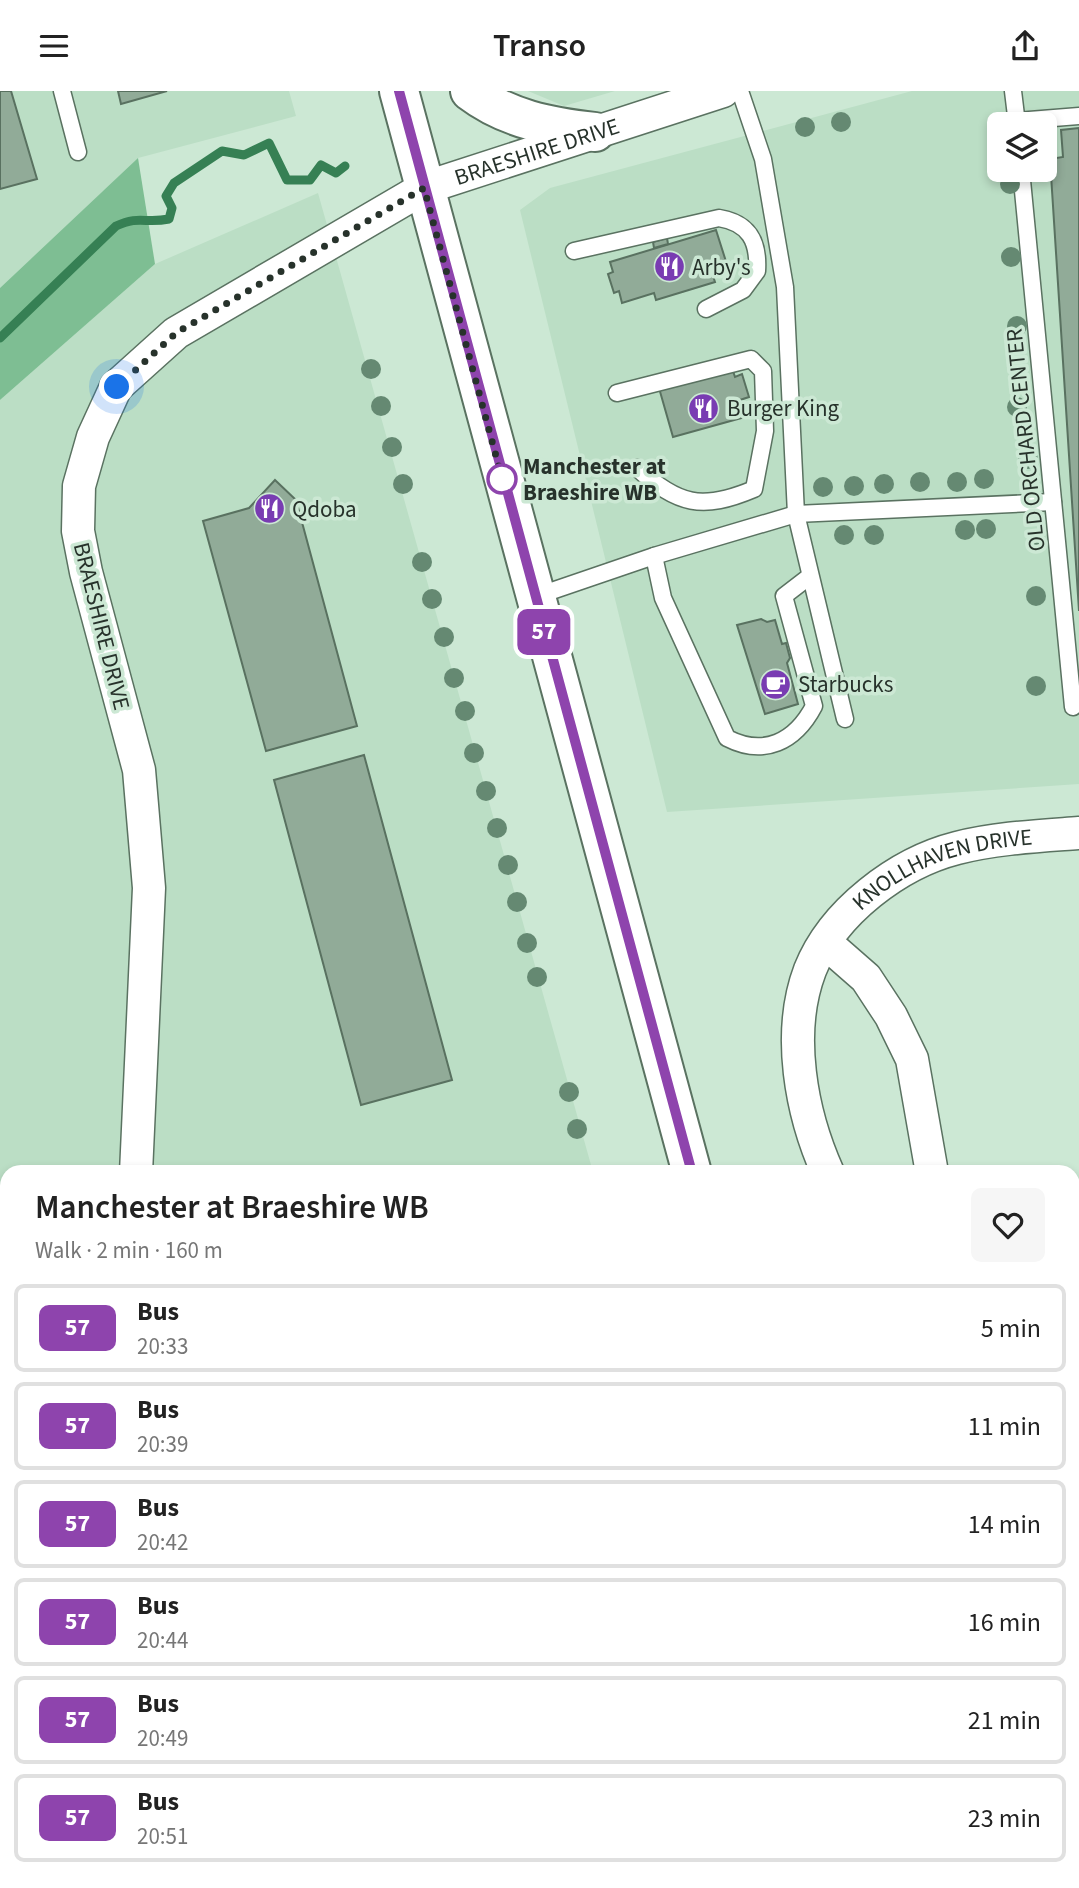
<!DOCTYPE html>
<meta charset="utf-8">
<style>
body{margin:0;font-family:"Source Sans 3",sans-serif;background:#f6f6f6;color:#222;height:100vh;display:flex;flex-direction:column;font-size:26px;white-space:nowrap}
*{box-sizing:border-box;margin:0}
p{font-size:23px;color:#767676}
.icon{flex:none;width:38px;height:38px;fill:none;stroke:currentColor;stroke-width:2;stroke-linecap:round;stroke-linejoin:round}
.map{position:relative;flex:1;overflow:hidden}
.panel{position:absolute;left:0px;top:1074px;width:1080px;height:723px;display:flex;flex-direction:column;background:#fff;border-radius:21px 21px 0 0;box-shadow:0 4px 10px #0003}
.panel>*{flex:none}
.badge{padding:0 14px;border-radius:10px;font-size:24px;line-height:46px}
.tools{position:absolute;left:987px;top:21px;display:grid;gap:14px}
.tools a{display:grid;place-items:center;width:70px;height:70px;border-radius:10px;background:#fff;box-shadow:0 4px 10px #0003;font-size:35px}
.you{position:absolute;width:35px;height:35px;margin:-18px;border:5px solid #fff;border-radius:50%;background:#1a73e8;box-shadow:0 0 0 10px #1a73e833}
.map>.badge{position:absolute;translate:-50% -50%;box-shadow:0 0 0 4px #fff}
.round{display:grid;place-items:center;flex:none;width:74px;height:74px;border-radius:10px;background:#f6f6f6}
.head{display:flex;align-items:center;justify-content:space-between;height:119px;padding:0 35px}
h1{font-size:33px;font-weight:600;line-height:52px}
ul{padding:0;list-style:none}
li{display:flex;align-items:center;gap:21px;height:88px;margin:0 14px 10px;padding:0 21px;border:4px solid #e0e0e0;border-radius:10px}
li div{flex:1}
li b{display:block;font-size:26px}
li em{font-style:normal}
li .badge{min-width:77px;font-weight:700;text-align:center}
header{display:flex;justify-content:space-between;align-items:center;height:91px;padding:0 35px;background:#fff;font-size:32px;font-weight:600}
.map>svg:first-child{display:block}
</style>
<header><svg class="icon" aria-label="menu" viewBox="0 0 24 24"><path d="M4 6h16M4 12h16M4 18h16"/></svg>Transo<svg class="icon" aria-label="share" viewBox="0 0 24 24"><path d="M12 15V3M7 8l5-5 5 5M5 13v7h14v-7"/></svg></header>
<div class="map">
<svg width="1079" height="1797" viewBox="0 0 1079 1797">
<rect width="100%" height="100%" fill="#cce8d4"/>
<g fill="#bbdec5" fill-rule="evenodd">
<polygon points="0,0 289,0 296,25 138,67 0,197"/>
<polygon points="528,0 615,0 564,15"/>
<path d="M912,0H1079V693L667,721L520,119L550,97ZM999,33H1045V79H999Z"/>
<polygon points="318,102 593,1081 7,1082 7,1641 0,1640 0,309 155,173"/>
<polygon points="1073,1715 1079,1716 1079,1797 933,1797 932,1790 1073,1790"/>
<polygon points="502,1790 778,1790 779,1797 502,1797"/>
</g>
<polygon fill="#7ebe93" points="138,67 155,173 0,309 0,197"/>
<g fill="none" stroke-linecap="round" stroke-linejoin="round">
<path stroke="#368054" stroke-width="9" d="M0,247L116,135C140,124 145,133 169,128L172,117L166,105L174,92L222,60L244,64L269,52L287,89H310L321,74L336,82L345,75"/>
</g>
<g fill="#91ab98" stroke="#597160" stroke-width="2">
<polygon points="0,0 11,0 37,88 0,98"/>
<polygon points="118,0 167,0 121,13"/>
<polygon points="1079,37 1079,520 1050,68 1063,66 1061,39"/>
<polygon points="716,139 729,180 713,185 715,191 656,209 654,202 622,212 619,200 614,202 608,183 613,181 610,171"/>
<polygon points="667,147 668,153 654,157 653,151"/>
<polygon points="732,277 735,286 742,283 749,306 740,309 745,326 673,346 659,297"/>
<polygon points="275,389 296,409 357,635 266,660 203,430 249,417"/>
<polygon points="761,528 767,531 775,529 782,553 786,552 790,567 787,572 798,613 765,623 737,534"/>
<polygon points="364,664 452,989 361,1014 274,689"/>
<polygon points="1073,1398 1079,1398 1079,1464 1073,1463"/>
<polygon points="531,1790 586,1790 586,1797 532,1797"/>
<polygon points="657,1790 721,1790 722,1797 657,1797"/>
</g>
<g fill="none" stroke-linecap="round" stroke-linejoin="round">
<defs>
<g id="lane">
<polyline points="62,0 78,61"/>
<polyline points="740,0 763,68 785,196 796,423 845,628"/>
<polyline points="1013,0 1017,33"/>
<polyline points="1016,30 1079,25"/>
<polyline points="1021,79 1073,616"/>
<path d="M574,160L719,127C749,132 759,150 757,180L743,199L706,218"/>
<path d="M617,302L751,268L763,280L765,340L754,398C702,420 678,414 637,377"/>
<path d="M654,465L663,507L727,647C764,666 795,651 814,615L784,505L810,485"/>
<polyline points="534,506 654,465 796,423 1053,411"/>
<polyline points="1073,1740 1079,1741"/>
<polyline points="633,1790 633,1797"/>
<polyline points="740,1790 740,1797"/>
<polyline points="1000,1790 1000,1797"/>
</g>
<g id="street">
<polyline points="826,852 866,887 891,925 912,968 932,1082"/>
<path id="s1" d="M136,1082L149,797L142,714L139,679L86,481L78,440L79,395L93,346L116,296L176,242L424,97L723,0"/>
<path id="s2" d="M828,1082C801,1022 786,942 810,879C833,821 898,772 957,757C996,747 1039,745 1079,742"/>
<polyline points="1073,1519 1079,1520"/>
</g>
<g id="primary">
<polyline points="399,0 692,1082"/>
<path d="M470,0C507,28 550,36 595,41"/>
<polyline points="882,1790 884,1797"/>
</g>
</defs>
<use href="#lane" stroke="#5a7261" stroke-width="19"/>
<use href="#street" stroke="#5a7261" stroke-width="35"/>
<use href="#primary" stroke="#5a7261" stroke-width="42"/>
<use href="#lane" stroke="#fff" stroke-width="16"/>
<use href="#street" stroke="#fff" stroke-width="32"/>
<use href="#primary" stroke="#fff" stroke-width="38"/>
</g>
<g fill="#658972">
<circle cx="841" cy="31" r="10"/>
<circle cx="805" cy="36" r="10"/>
<circle cx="1010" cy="93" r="10"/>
<circle cx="1011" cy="166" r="10"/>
<circle cx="1017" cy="235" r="10"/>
<circle cx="371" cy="278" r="10"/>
<circle cx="381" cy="315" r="10"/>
<circle cx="1017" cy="316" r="10"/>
<circle cx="392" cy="356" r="10"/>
<circle cx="1028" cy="368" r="10"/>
<circle cx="984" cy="388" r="10"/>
<circle cx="920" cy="391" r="10"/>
<circle cx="957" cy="391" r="10"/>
<circle cx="403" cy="393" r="10"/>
<circle cx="884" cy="393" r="10"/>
<circle cx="854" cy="395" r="10"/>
<circle cx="823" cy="396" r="10"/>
<circle cx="986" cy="438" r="10"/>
<circle cx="965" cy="439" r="10"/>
<circle cx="844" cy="444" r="10"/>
<circle cx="874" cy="444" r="10"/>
<circle cx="1037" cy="452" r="10"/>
<circle cx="422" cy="471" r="10"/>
<circle cx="1036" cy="505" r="10"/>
<circle cx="432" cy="508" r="10"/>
<circle cx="444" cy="546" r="10"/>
<circle cx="454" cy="587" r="10"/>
<circle cx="1036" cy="595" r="10"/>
<circle cx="465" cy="620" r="10"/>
<circle cx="474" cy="662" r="10"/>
<circle cx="486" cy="700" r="10"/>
<circle cx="497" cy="737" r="10"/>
<circle cx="508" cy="774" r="10"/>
<circle cx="517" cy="811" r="10"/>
<circle cx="527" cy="852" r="10"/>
<circle cx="537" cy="886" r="10"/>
<circle cx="569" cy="1001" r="10"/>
<circle cx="577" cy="1038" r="10"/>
</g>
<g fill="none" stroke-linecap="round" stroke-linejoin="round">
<defs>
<polyline id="line" points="399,0 692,1082"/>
</defs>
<use href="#line" stroke="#fff" stroke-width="16"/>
<use href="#line" stroke="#8e44ad" stroke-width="10"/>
<polyline stroke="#27322b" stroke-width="7" stroke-dasharray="0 12.6" points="117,296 176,242 424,97 503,391 502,388"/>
</g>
<defs>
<symbol id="restaurant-disc" viewBox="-11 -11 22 22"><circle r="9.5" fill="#793cb2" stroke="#cce8d4"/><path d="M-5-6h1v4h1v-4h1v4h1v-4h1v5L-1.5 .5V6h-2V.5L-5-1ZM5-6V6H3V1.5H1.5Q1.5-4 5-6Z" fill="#fff"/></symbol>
<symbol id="cafe-disc" viewBox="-11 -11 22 22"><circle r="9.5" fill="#793cb2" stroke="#cce8d4"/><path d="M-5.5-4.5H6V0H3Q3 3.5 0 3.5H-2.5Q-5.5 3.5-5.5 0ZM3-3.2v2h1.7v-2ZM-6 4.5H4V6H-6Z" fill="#fff"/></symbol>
</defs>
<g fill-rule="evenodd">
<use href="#restaurant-disc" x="652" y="158" width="35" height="35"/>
<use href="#restaurant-disc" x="686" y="300" width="35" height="35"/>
<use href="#restaurant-disc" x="252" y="400" width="35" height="35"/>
<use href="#cafe-disc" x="758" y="576" width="35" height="35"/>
</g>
<circle fill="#fff" stroke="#8e44ad" stroke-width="3.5" cx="502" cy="388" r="14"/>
<g text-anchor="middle" stroke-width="7" stroke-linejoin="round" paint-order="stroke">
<g font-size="23" fill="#27322b" stroke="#cce8d4">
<text dy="8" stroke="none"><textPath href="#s1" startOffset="1288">BRAESHIRE DRIVE</textPath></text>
<text transform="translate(1025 349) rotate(-96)" y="8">OLD ORCHARD CENTER</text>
<text transform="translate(102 535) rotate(76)" y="8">BRAESHIRE DRIVE</text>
<text dy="8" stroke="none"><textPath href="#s2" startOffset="385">KNOLLHAVEN DRIVE</textPath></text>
</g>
<g font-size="23" fill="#27322b" stroke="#cce8d4" text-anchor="start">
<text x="692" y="184">Arby's</text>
<text x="727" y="325">Burger King</text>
<text x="292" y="426">Qdoba</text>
<text x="798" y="601">Starbucks</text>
</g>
<g font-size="23" font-weight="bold" fill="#27322b" stroke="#cce8d4" text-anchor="start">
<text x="523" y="383">Manchester at<tspan x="523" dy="26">Braeshire WB</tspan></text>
</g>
</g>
</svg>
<div class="tools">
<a><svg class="icon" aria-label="layers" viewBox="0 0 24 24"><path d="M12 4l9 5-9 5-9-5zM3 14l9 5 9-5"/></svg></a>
</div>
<div class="you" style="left:117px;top:296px"></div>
<b class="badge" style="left:544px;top:541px;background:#8e44ad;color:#fff">57</b>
<section class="panel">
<div class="head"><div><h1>Manchester at Braeshire WB</h1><p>Walk · 2 min · 160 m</p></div><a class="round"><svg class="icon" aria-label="heart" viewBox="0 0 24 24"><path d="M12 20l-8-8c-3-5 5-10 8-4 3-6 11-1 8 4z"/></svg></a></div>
<ul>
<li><span class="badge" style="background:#8e44ad;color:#fff">57</span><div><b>Bus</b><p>20:33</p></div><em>5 min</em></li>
<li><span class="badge" style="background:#8e44ad;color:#fff">57</span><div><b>Bus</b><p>20:39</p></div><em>11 min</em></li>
<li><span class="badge" style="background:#8e44ad;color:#fff">57</span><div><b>Bus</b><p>20:42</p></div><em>14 min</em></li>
<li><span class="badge" style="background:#8e44ad;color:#fff">57</span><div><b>Bus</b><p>20:44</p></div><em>16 min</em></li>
<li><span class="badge" style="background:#8e44ad;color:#fff">57</span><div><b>Bus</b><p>20:49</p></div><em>21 min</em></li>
<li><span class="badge" style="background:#8e44ad;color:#fff">57</span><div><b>Bus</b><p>20:51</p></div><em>23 min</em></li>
</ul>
</section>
</div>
